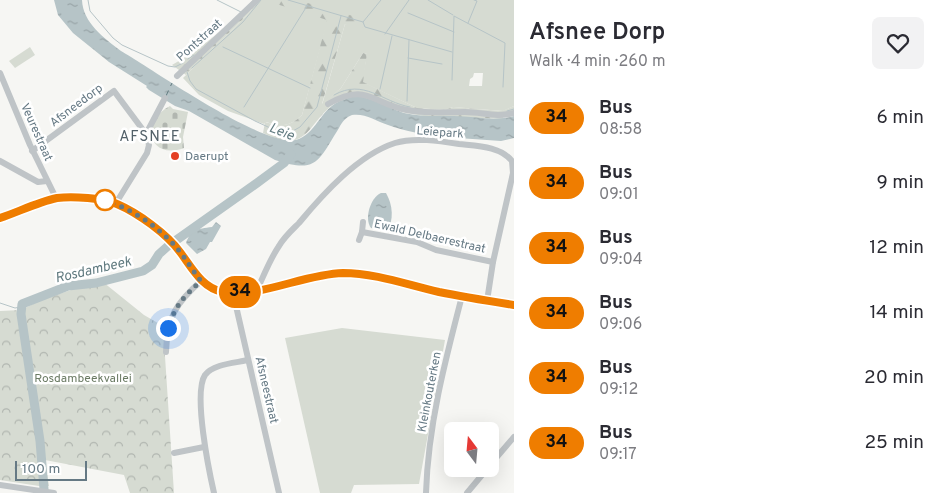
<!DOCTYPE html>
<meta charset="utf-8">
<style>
body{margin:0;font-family:Overpass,sans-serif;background:#f2f2f3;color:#2b2b33;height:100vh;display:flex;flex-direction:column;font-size:19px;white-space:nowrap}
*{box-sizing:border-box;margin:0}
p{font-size:16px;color:#7c7c81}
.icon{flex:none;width:28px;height:28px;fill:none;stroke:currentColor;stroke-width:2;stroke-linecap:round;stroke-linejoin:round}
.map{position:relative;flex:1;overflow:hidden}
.details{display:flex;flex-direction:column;background:#fff;width:425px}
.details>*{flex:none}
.badge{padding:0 10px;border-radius:16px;font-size:18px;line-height:32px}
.needle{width:32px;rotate:344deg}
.controls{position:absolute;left:444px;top:422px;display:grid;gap:10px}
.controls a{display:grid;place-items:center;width:55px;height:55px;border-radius:8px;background:#fff;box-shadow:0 5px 20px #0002;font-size:25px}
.scale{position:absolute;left:15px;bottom:12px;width:72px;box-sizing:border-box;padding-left:5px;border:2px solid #657984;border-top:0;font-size:14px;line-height:18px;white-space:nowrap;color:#657984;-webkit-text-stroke:4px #fff;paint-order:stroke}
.you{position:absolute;width:25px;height:25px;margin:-12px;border:4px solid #fff;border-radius:50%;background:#1a73e8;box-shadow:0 0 0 8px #1a73e833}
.map>.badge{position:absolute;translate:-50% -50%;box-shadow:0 0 0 2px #fff}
.round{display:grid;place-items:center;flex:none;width:52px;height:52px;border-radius:8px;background:#f2f2f3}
.summary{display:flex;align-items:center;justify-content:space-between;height:85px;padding:0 15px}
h1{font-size:24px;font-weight:600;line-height:38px}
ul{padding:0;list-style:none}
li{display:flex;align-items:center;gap:15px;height:65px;padding:0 15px}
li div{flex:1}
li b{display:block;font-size:19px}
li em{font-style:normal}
li .badge{min-width:55px;font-weight:700;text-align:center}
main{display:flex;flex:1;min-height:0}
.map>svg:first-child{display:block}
</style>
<main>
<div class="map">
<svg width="514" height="493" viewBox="0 0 514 493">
<defs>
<pattern id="forest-firs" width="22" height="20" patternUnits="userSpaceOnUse" patternTransform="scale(1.25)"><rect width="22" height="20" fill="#d6dbd2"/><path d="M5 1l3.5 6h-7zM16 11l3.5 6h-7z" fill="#b1b6b0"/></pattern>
<pattern id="cemetery-stones" width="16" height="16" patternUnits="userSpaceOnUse" patternTransform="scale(1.25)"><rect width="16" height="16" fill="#d6dbd2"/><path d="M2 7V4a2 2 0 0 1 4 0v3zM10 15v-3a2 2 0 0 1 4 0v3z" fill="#b1b6b0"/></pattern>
<pattern id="park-crowns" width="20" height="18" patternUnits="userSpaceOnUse" patternTransform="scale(1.25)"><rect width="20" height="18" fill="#d6dbd2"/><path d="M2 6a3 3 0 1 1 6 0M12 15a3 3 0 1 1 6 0" fill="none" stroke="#b1b6b0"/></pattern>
<pattern id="water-ripples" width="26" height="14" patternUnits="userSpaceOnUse" patternTransform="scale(1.25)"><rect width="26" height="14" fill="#b6c4c7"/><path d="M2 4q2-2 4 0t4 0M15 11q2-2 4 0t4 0" fill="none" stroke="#98a4a7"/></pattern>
</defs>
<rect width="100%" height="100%" fill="#f6f6f3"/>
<g fill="#d6dbd2" fill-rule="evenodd">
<path d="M260,0H514V106L503,111L453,107L444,110L417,108L362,82L367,54L363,53L341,88L322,105L345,24L348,25L328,19L302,115C289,127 282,127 266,122L264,124L228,111L199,95L183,78L246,16ZM474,73H483L482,86H469L470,79L473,77Z"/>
<polygon points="30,47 35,55 15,68 9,61"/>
<polygon points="342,328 445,340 419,484 354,485 351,493 320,493 285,338"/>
</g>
<g fill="url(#forest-firs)">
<path d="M253,0H260L246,16L186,75L172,65C199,50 233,23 253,0Z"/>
<path d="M264,0H297L364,19L362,28L345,24L322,104L341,88L363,53L367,54L363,82L417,108L444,110L453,107L502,111L514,106V110L503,114V119L424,116L406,113L393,109L336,102C306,124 309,155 263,133L265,122C282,127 289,127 302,115L327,20Z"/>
</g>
<path fill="url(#cemetery-stones)" d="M170,106L173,109L188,112L183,137L184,148C147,161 141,120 170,106Z"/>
<polygon fill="url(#park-crowns)" points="103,282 144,315 163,326 174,493 130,493 124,475 45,460 49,486 39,486 0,480 0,311 21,310 41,300 86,285"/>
<g fill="url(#water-ripples)">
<path d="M54,0H82C83,23 104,38 121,51C151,68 269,152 299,139C318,131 321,107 343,100C348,98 353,96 358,96C374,99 389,108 404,113C421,117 437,116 454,116C475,116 493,122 514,116V138L501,141C464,138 423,138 388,125C376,121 365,113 352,115C346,117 342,122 339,128C318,161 318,174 275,160L189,111L175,106L149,90L146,87L147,86L109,62L73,33L58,15Z"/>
<path d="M381,193H386C393,205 394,220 387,232L371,228C364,219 370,198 381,193Z"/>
<path d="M216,222L221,226L212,242H210L206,249L197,254L186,243C191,229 197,229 212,227Z"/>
</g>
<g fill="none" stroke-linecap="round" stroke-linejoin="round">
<g stroke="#b6c4c7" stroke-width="1">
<polyline points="88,0 90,11 113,38 122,45 168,66 175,67 183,63"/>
<polyline points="217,0 241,12"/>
<polyline points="288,0 363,22"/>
<polyline points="381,0 363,22 365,27 452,52"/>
<polyline points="428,0 453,15"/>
<polyline points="408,13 454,32"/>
<polyline points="468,23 477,1 474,0"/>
<polyline points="385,34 409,0"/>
<polyline points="223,47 310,88"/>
<polyline points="408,58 442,64"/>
<polyline points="188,59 194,55"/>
<polyline points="192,68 243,22 261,0"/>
<polyline points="187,72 190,81 196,89 255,121 279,132 291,132 300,127 317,107 341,16"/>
<polyline points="452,80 454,16 505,43 503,87"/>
<polyline points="380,89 392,36"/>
<path d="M334,95C364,78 382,102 410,107"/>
<polyline points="407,101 409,40"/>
<polyline points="244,107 307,6"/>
<polyline points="507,111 514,109"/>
<polyline points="191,229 193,232"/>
<polyline points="0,303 15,308 21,307"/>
</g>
<g stroke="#b6c4c7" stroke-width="9">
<polyline points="175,241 257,183 284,163 291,154"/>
<polyline points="44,489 40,441 21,314 22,304 68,286 96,283 143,271 152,265 159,254 168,246"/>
</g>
<polyline stroke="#617b80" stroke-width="1" stroke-dasharray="6 5" stroke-linecap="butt" points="166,96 172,83"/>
<g stroke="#bfc4c7" stroke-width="6">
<polyline points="0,73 30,145 56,198"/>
<polyline points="177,76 257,0"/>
<path d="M328,104C367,82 371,103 407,110C426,114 445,112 465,112C483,112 495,118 514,113"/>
<polyline points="146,134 165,98"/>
<polyline points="32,151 114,91 146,134 149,145 147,153 116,203"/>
<polyline points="0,161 38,182 47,181"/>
<path d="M0,218C18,212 38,202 57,198C72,196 104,198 117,204C136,212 165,233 178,249C189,265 199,286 220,291C256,300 304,274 343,273C375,273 408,285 439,292C464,297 489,301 514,305"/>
<polyline points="362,232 417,242 436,250 493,262"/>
<polyline points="359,240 362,232 363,222"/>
<path d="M257,290C264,275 270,259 279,246C284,237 292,230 299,223C323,194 358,155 395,143C414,137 440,141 459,144C477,146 500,146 512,161L513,173L493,262L487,301"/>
<polyline points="233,293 279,493"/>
<path d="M166,352C167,317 176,303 201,281"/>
<polyline points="174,453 204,447"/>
<polyline points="490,465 514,437"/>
<polyline points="0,485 54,493"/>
<path d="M214,493C209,471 193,393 205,375C213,364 235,363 248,360"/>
<path d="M426,493C428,426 445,361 462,296"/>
<polyline points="467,493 487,469"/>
</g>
</g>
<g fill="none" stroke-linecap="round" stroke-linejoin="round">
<defs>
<path id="line" d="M0,218C18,212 38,202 57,198C72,196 104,198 117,204C138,213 167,234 180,252C192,268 202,288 223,292C260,298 304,274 343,273C375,273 408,285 439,292C464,297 489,301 514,305"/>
</defs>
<use href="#line" stroke="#fff" stroke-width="11"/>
<use href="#line" stroke="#ef7d00" stroke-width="8"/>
<path stroke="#657984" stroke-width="5" stroke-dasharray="0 9" d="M105,200C130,208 159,227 176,247C185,257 192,270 201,281C184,296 175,306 168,328"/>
</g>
<circle fill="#e44025" stroke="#fff" stroke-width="2" cx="175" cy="156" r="5"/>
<circle fill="#fff" stroke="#ef7d00" stroke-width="2.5" cx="105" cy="200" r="10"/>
<g text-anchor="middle" stroke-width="5" stroke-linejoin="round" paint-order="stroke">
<g font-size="12" fill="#657984" stroke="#fff">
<text transform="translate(199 40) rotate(-42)" y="4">Pontstraat</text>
<text transform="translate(76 105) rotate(-37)" y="4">Afsneedorp</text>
<text transform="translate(37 132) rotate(66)" y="4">Veurestraat</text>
<text transform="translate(440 132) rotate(4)" y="4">Leiepark</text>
<text transform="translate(430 236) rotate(13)" y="4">Ewald Delbaerestraat</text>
<text transform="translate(267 390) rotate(77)" y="4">Afsneestraat</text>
<text transform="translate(429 392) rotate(-79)" y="4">Kleinkouterken</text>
</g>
<g font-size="12" fill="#657984" stroke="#fff" text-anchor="start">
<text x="185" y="160">Daerupt</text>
</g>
<g font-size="12" fill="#6b7b64" stroke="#fff">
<text x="83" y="382">Rosdambeekvallei</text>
</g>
<g font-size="14" font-style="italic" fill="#617b80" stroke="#fff">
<text transform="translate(282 131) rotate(21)" y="5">Leie</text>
<text transform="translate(93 269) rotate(-13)" y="5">Rosdambeek</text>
</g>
<g font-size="15" letter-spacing="1" fill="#536169" stroke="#fff">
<text x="150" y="141">AFSNEE</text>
</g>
</g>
</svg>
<div class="controls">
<a><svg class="needle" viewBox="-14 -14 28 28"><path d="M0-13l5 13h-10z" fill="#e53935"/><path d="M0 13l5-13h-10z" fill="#7c7c81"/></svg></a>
</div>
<div class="scale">100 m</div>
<div class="you" style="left:168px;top:328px"></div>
<b class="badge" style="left:240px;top:292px;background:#ef7d00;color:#111">34</b>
</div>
<section class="details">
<div class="summary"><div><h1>Afsnee Dorp</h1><p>Walk · 4 min · 260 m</p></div><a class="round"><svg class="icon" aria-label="heart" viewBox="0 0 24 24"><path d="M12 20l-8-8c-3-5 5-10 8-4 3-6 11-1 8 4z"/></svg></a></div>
<ul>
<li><span class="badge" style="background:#ef7d00;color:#111">34</span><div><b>Bus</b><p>08:58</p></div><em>6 min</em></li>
<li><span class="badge" style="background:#ef7d00;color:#111">34</span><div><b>Bus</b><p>09:01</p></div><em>9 min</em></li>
<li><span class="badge" style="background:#ef7d00;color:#111">34</span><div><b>Bus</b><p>09:04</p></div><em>12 min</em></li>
<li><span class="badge" style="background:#ef7d00;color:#111">34</span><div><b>Bus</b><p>09:06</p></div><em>14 min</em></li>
<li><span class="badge" style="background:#ef7d00;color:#111">34</span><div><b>Bus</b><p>09:12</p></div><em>20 min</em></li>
<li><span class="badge" style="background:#ef7d00;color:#111">34</span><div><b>Bus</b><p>09:17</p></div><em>25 min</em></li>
</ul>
</section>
</main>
